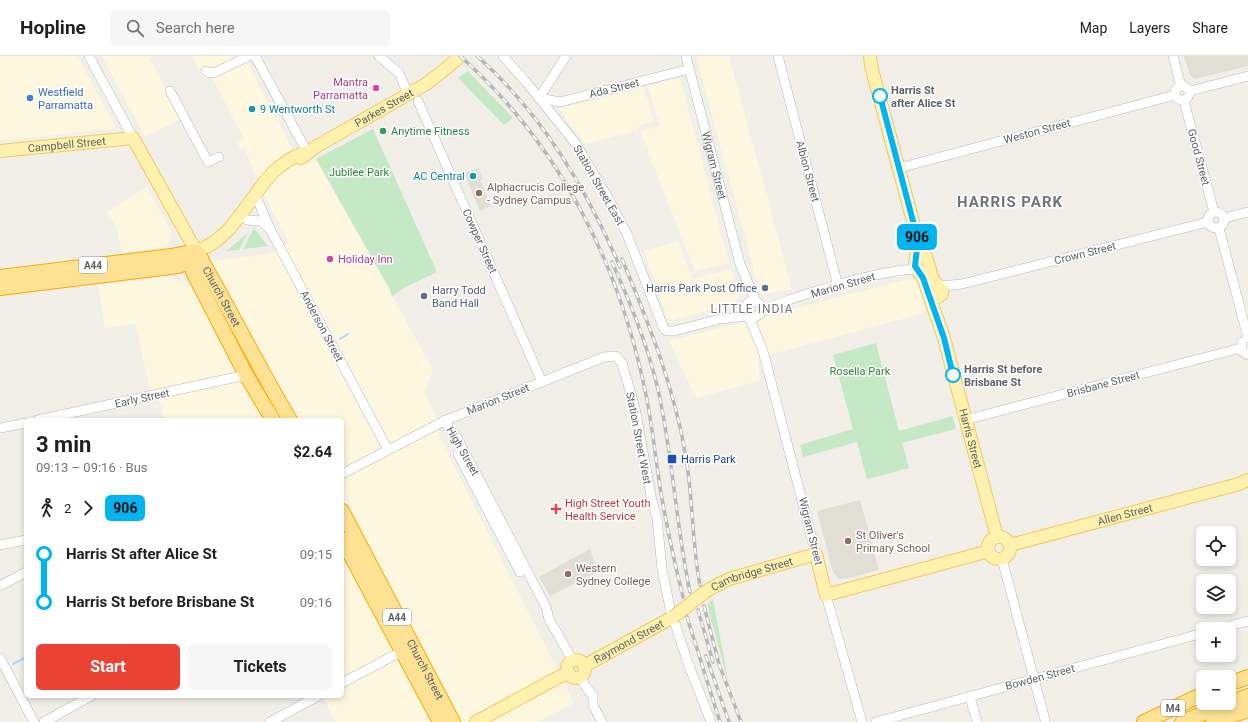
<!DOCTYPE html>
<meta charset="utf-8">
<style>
body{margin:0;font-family:Roboto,sans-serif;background:#f6f6f6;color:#202124;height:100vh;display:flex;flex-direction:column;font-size:15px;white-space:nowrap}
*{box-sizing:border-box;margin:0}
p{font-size:13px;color:#757577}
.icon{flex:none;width:22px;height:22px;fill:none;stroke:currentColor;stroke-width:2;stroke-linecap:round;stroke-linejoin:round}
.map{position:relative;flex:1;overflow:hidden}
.drawer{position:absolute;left:24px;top:362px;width:320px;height:280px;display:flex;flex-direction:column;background:#fff;border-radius:6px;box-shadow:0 2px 6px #0003}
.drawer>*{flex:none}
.badge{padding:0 8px;border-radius:6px;font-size:14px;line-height:26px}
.fabs{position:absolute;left:1196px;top:470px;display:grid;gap:8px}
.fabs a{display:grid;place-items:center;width:40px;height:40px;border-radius:6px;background:#fff;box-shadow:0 2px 6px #0003;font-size:20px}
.map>.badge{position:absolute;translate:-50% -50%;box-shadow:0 0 0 2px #fff}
.legs{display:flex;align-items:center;gap:6px;height:44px;padding:0 12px;font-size:13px}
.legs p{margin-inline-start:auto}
.headline{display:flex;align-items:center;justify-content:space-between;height:68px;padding:0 12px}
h1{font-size:22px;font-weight:700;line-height:30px}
.button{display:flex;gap:8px;margin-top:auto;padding:8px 12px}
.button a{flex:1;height:46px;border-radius:6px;background:#ea4335;color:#fff;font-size:16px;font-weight:700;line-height:46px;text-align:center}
.button a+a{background:#f6f6f6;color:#202124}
ul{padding:0 12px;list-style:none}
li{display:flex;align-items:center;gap:14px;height:48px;font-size:15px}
li i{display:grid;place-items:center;width:6px;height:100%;margin:0 5px;background:currentColor}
li i::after{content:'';width:10px;height:10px;margin:-5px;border:3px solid;border-radius:50%;background:#fff}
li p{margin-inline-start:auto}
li:first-child i{background:linear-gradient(#0000 50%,currentColor 0)}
li:last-child i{background:linear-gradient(currentColor 50%,#0000 0)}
header{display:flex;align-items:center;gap:24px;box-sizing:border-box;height:56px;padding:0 20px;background:#fff;border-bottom:1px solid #e0e0e0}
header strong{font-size:19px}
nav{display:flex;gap:22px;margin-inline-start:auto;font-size:14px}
.search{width:280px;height:36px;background:#f6f6f6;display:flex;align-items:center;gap:10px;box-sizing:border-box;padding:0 14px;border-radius:6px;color:#757577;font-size:15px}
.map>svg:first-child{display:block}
</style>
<header>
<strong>Hopline</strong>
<div class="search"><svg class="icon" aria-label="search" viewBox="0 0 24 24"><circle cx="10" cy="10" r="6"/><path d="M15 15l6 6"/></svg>Search here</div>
<nav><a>Map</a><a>Layers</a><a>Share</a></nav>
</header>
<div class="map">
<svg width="1248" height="666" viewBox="0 0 1248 666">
<rect width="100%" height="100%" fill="#f1efe8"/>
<g fill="#fef7e0">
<polygon points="0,0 77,0 115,70 115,72 0,85"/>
<polygon points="102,0 155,0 150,3 182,62 145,81"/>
<polygon points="192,0 244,0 301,111 316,103 433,314 424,336 436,361 439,380 574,647 536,666 336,666 322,640 342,640 342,364 164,364 161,348 149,330 135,268 105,272 98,229 167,221 186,226 214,210 212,207 214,205 269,198 289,187 270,151 244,92 240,92 237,86 244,83 211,19 204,22"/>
<polygon points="696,0 729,0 792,233 765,238 760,237"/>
<polygon points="680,22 729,207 695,215 640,75 660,70 648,30"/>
<polygon points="644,31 653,65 640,69 637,75 585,88 560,53"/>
<polygon points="147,131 171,175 171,185 162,192 122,197 116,170 107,156"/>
<polygon points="678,185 692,223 731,213 739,241 735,247 670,265 667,262 644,195"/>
<polygon points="909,223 916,224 918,226 925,254 924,257 758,302 760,325 696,342 669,285"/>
</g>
<g fill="#e1ded6">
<polygon points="1184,0 1248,0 1248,10 1194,23 1190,19"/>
<polygon points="478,112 483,123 480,124 491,150 480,155 464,117"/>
<polygon points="860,444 879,514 845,523 839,523 833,516 817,455"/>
<polygon points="590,493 597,516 550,540 539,521"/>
</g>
<g fill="#c5e8c5">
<polygon points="468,15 513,62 504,69 458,22"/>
<polygon points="373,73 437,216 402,233 392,241 390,233 316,103"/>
<polygon points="254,172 268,190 243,193"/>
<polygon points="248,177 239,194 226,195"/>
<polygon points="876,287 899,375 953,360 956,373 902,387 909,412 867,423 857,386 803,401 800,389 853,373 833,299"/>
<polygon points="713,543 729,629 707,548"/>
</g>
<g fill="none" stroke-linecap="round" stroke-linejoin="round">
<g stroke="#aadaff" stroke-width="2">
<polyline points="340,283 348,278"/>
<polyline points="13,608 26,601"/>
</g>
<defs>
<g id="minor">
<polyline points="89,0 133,82"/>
<polyline points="255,0 307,96"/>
<polyline points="379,0 399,17 408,38"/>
<polyline points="503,0 527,27 576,88 607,140 627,178 664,273 668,275 674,275 720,263 748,260"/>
<path id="s1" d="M686,0L740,208L756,246"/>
<polyline points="778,0 838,230"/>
<polyline points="1173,0 1181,30"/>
<polyline points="206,15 210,17 216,16 249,0"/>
<circle cx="1182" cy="37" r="7"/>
<polyline points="170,35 208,106 219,101"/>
<polyline points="1190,35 1248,20"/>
<polyline points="539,42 560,46 689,13"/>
<polyline points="539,42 566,0"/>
<polyline points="418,45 542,326"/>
<polyline points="1184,45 1214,156"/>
<polyline points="899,112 1175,39"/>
<polyline points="258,145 270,173 388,394"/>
<circle cx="1216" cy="164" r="8"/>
<polyline points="1224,162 1248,156"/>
<polyline points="247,164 261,165 269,172"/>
<polyline points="1219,172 1248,282"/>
<polyline points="940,230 962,228 1208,166"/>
<circle cx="753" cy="253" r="8"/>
<path d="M760,257C776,244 898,209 917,214"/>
<polyline points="749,261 763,295 816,498"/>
<polyline points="1242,286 1242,295 1248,299"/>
<polyline points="38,364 246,319"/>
<polyline points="965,364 1241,292"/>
<polyline points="444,365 457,382 480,425 546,551 549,563 573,605"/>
<polyline points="0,372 26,367"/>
<polyline points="458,398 520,516"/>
<polyline points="342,418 444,365 604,301 616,300 622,307 635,352 652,445 657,462 662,513 670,552 688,607 711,666"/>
<polyline points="0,489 26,484"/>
<polyline points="1002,503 1045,664"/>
<polyline points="0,530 26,516"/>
<polyline points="826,539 862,666"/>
<polyline points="1218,573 1248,565"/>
<polyline points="0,602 34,666"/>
<polyline points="580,621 588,634 593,639 593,649 602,666"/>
<polyline points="342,627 406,593"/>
<polyline points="970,641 977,666"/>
<polyline points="44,666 91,640"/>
<polyline points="270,666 318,640"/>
<polyline points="876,666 1203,577"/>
</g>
<g id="major">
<polyline points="870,0 871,10 918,184 924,194 933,224 942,234 942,238 938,241 932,242 929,239"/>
<path id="s2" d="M0,95L133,82L196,195C247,179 253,111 307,96"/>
<path id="s3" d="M301,102L317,90L426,28L443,15L457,3"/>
<path id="s4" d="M918,184L915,210L923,222L944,282L997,481"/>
<circle cx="999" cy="492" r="11"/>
<path id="s5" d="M1010,489L1239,428L1248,424"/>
<path id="s6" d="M708,534L729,523L816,498L826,539L989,495"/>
<circle cx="576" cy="613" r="9"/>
<path id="s7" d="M584,610L673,561"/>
<polyline points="476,666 568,616"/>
</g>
<g id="highway">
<polyline points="187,198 194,218 246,319 273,364"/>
<path id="s8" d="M0,221L171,200L196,195C229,251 257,309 290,364"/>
<polyline points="0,232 178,210 201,202"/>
<path id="s9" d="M342,455L453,666"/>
<polyline points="342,483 440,666"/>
<polyline points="1229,628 1248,621"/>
<polyline points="1229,647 1248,640"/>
<polyline points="1144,666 1203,638"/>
<polyline points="1182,666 1229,647"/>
<polyline points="1213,666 1248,654"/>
</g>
</defs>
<use href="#minor" stroke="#b5b8bc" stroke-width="10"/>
<use href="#major" stroke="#f2c960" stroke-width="14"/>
<use href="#highway" stroke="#f9ab00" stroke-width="16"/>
<use href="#minor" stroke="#fff" stroke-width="9"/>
<use href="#major" stroke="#fff2af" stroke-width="12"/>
<use href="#highway" stroke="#fde293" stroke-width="14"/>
<defs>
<g id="rail">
<path d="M460,0C560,89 620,209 646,339C653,373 656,408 662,443C668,476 675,509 683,541"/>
<path d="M477,0C542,58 586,132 620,211"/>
<path d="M622,203C649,268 675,333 686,402C693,444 692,487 700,529"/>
<path d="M612,206C631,248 649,292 659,338C673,403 676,470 690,536"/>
<polyline points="704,550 719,608 741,666"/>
<polyline points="698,554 713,606"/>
<polyline points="687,561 720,666"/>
<polyline points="706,600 729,666"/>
</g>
</defs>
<use href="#rail" stroke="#b6b7b8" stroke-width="3.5"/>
<use href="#rail" stroke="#fff" stroke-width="2" stroke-dasharray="6" stroke-linecap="butt"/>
<defs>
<polyline id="major-bridge" points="673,561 708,534"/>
</defs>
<use href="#major-bridge" stroke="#f2c960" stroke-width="14" stroke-linecap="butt"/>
<use href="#major-bridge" stroke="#fff2af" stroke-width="12"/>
</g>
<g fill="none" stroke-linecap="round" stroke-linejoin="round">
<defs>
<polyline id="line-1" points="880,40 918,184 915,210 923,222 944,282 953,319"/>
</defs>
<use href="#line-1" stroke="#fff" stroke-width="9"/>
<use href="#line-1" stroke="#00b5ef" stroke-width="6"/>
</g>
<g fill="#d1479c" stroke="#fff" stroke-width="1.5">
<circle cx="376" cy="32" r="4"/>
<circle cx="330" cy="203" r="4"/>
</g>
<g fill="#fff" stroke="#00b5ef" stroke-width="2">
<circle cx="880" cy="40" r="7"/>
<circle cx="953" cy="319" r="7"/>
</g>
<circle fill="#3f7fe0" stroke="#fff" stroke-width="1.5" cx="30" cy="42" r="4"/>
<g fill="#0f9aa8" stroke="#fff" stroke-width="1.5">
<circle cx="252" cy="53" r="4"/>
<circle cx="473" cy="120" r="4"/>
</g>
<circle fill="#2e9e5b" stroke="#fff" stroke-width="1.5" cx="383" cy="75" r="4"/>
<g fill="#8d6e63" stroke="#fff" stroke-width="1.5">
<circle cx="479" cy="137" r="4"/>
<circle cx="848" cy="485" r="4"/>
<circle cx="568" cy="518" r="4"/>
</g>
<g fill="#5c6f8a" stroke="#fff" stroke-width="1.5">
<circle cx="765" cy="232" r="4"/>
<circle cx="424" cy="240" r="4"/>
</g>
<rect fill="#1a4fb4" stroke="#fff" stroke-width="1.5" x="667" y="398" width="10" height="10" rx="2"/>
<path fill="#e0444e" stroke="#fff" stroke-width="1.5" d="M554 447h4v4h4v4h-4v4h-4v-4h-4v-4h4z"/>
<g text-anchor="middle" stroke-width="3" stroke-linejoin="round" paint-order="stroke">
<g fill="#fff" stroke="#8f9295" stroke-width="1">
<rect x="79" y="201" width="28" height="16" rx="3"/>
<rect x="383" y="553" width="28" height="16" rx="3"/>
<rect x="1161" y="644" width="24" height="16" rx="3"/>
</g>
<g font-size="10" font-weight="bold" fill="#5f6368">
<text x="93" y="213">A44</text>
<text x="397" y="565">A44</text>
<text x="1173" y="656">M4</text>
</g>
<g font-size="11" fill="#b23c85" stroke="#fff" text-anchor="end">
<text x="368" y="30">Mantra<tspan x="368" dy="13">Parramatta</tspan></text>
<text x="338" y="207" text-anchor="start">Holiday Inn</text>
</g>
<g font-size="11" fill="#5f6368" stroke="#fff">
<text transform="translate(614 32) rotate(-14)" y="4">Ada Street</text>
<text dy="4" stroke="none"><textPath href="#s3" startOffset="97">Parkes Street</textPath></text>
<text transform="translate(1037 75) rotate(-15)" y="4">Weston Street</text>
<text dy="4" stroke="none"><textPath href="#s2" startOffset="67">Campbell Street</textPath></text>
<text transform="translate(1199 101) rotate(75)" y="4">Good Street</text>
<text dy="4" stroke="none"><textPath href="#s1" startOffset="113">Wigram Street</textPath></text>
<text transform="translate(808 115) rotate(75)" y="4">Albion Street</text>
<text transform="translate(599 129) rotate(60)" y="4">Station Street East</text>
<text transform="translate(480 185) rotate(66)" y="4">Cowper Street</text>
<text transform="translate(1085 197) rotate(-14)" y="4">Crown Street</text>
<text transform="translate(843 229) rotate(-16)" y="4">Marion Street</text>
<text dy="4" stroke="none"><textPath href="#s8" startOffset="250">Church Street</textPath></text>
<text transform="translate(322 270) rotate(62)" y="4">Anderson Street</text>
<text transform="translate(1103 328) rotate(-15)" y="4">Brisbane Street</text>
<text transform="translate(142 342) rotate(-12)" y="4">Early Street</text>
<text transform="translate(498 343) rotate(-22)" y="4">Marion Street</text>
<text transform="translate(639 382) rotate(79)" y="4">Station Street West</text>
<text dy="4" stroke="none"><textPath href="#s4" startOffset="208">Harris Street</textPath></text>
<text transform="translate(463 395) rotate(60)" y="4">High Street</text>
<text dy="4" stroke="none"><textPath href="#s5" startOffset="119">Allen Street</textPath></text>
<text transform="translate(811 475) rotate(76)" y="4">Wigram Street</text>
<text dy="4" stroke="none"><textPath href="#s6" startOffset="47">Cambridge Street</textPath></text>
<text dy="4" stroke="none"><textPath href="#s7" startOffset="51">Raymond Street</textPath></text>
<text dy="4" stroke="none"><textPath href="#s9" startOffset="179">Church Street</textPath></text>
<text transform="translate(1040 621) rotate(-15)" y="4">Bowden Street</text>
</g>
<g font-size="11" font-weight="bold" fill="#5f6368" stroke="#fff" text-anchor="start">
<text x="891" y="38">Harris St<tspan x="891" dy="13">after Alice St</tspan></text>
<text x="964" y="317">Harris St before<tspan x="964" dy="13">Brisbane St</tspan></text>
</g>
<g font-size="11" fill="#366cbe" stroke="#fff" text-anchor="start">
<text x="38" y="40">Westfield<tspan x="38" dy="13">Parramatta</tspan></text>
</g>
<g font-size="11" fill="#0d838f" stroke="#fff" text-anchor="start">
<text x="260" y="57">9 Wentworth St</text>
<text x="465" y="124" text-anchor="end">AC Central</text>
</g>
<g font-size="11" fill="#27864d" stroke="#fff" text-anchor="start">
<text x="391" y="79">Anytime Fitness</text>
</g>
<g font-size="11" fill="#348238" stroke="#fff">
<text x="359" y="120">Jubilee Park</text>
<text x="860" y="319">Rosella Park</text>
</g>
<g font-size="11" fill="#785e54" stroke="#fff" text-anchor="start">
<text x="487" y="135">Alphacrucis College<tspan x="487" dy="13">- Sydney Campus</tspan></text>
<text x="856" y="483">St Oliver's<tspan x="856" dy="13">Primary School</tspan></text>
<text x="576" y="516">Western<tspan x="576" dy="13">Sydney College</tspan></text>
</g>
<g font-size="11" fill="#4e5e75" stroke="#fff" text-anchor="end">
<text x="757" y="236">Harris Park Post Office</text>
<text x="432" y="238" text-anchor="start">Harry Todd<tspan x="432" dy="13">Band Hall</tspan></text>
</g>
<g font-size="11" fill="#164399" stroke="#fff" text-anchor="start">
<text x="681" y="407">Harris Park</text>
</g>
<g font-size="11" fill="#be3a42" stroke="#fff" text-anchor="start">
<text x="565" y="451">High Street Youth<tspan x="565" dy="13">Health Service</tspan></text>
</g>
<g font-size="12" letter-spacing="1" fill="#70757a" stroke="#fff">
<text x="752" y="257">LITTLE INDIA</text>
</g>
<g font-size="15" font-weight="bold" letter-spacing="1" fill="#70757a" stroke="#fff">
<text x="1010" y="151">HARRIS PARK</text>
</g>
</g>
</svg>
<div class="fabs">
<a><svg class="icon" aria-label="locate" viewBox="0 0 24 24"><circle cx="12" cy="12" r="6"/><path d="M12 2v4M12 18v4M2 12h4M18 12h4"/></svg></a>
<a><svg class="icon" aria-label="layers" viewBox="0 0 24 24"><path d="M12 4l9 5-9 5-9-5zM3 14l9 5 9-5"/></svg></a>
<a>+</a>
<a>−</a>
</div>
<b class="badge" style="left:917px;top:181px;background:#00b5ef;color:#111">906</b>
<section class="drawer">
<div class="headline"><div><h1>3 min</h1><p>09:13 – 09:16 · Bus</p></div><b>$2.64</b></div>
<div class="legs"><svg class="icon" aria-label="walk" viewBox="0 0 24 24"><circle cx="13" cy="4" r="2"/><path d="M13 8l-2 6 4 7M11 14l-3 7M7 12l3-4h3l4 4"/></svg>2<svg class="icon" aria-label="forward" viewBox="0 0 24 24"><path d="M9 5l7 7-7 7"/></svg><b class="badge" style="background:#00b5ef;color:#111">906</b></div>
<ul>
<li><i style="color:#00b5ef"></i><b>Harris St after Alice St</b><p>09:15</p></li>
<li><i style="color:#00b5ef"></i><b>Harris St before Brisbane St</b><p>09:16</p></li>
</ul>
<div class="button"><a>Start</a><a>Tickets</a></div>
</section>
</div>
